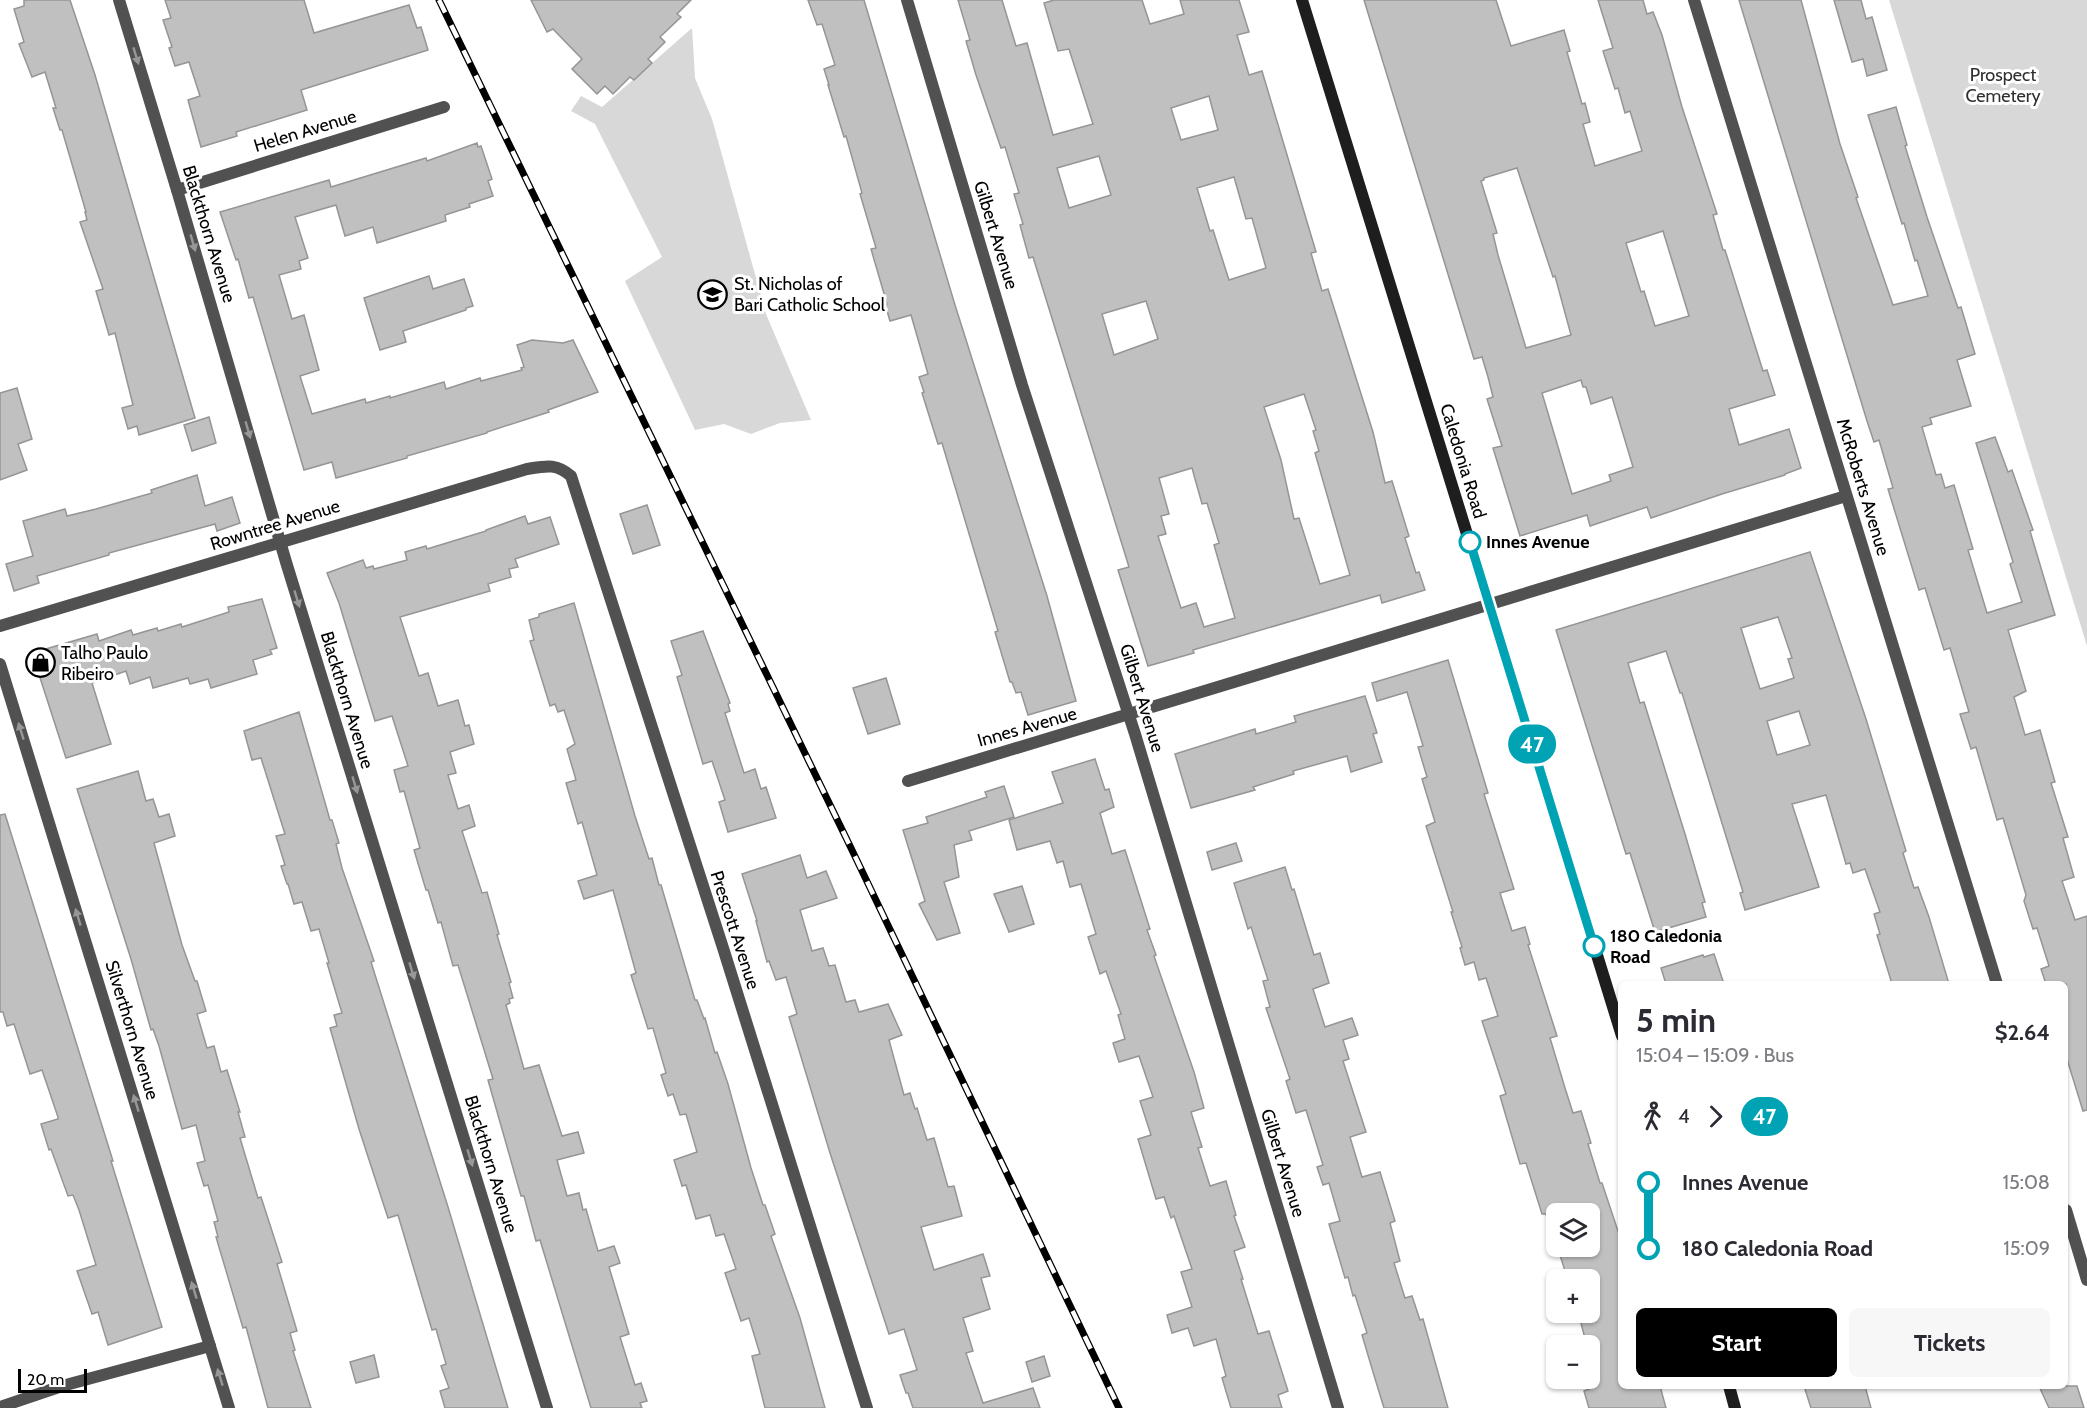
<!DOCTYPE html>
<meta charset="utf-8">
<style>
body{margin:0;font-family:Cabin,sans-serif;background:#f7f7f7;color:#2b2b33;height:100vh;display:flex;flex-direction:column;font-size:22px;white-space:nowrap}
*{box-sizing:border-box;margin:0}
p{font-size:20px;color:#7c7c81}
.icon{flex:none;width:33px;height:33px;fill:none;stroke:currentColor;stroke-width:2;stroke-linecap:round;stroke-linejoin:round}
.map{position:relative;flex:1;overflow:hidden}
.drawer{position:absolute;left:1618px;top:981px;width:450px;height:408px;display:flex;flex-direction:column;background:#fff;border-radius:9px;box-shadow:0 2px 4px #0004}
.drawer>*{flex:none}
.badge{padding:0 12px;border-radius:20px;font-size:21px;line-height:39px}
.controls{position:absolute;left:1546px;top:1203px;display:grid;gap:12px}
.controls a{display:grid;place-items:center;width:54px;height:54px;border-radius:9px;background:#fff;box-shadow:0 2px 4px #0004;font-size:30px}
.scale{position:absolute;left:18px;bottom:15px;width:69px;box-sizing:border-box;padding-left:6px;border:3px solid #000;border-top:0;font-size:16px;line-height:21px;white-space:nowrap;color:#000;-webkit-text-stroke:4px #fff;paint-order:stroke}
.map>.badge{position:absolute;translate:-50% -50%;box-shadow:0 0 0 3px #fff}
.legs{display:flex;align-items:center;gap:9px;height:66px;padding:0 18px;font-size:20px}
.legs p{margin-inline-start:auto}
.summary{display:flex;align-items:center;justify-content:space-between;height:102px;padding:0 18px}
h1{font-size:33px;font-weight:800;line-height:45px}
.cta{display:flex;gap:12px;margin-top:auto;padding:12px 18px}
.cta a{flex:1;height:69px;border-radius:9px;background:#000;color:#fff;font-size:24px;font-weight:800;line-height:69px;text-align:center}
.cta a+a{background:#f7f7f7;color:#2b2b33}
ul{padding:0 18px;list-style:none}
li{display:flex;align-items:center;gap:21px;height:66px;font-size:22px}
li i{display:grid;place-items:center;width:9px;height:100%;margin:0 8px;background:currentColor}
li i::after{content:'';width:15px;height:15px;margin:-8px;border:4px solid;border-radius:50%;background:#fff}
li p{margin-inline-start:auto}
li:first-child i{background:linear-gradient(#0000 50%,currentColor 0)}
li:last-child i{background:linear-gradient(currentColor 50%,#0000 0)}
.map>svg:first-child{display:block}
</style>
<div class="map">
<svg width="2087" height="1408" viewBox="0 0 2087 1408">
<rect width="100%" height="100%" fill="#fff"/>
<g fill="#d8d8d8">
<polygon points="1889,0 2087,0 2087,646"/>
<polygon points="692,28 695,78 712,119 766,314 811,420 780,423 751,434 724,424 695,430 625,281 662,257 595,124 571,111 581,96 602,107"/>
</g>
<g fill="#c0c0c0" stroke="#959595" stroke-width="1.5" fill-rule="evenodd">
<polygon points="24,0 70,0 95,75 195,418 139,435 137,426 128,429 122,408 133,405 115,333 109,335 96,291 103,289 80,222 87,220 85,212 86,212 62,130 60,130 53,108 56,108 45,72 32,77 19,44 24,42 14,9 24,6"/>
<polygon points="165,0 304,0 314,33 409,5 417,28 421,27 428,50 301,90 307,110 236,132 237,136 201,147 188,100 200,96 189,62 175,66 169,48 172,47 163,20 171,18"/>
<polygon points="531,0 691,0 677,14 681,17 660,37 665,42 648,59 652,63 634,80 630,77 613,94 605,86 597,94 572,69 582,59 553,29 547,32"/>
<polygon points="808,0 864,0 955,305 1047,596 1076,701 1028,715 1021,692 1016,693 1012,682 1010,682 995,632 998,631 942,443 938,444 922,393 924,392 919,377 928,374 911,315 890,321 885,304 887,304 871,249 876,248 860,194 862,193 846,136 844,137 828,85 829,85 824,69 835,65 822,24 817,25"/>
<path d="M958,0H1002L1016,46L1027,43L1053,135L1093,124L1069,49L1058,51L1044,3L1054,0H1142L1150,24L1184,14L1180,0H1239L1249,32L1237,35L1249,75L1262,71L1316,252L1311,253L1322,291L1328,289L1373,432L1385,483L1392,481L1409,536L1405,538L1416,573L1419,572L1425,590L1382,603L1380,595L1193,650L1194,653L1148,666L1118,570L1129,567L1033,257L1029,258L1020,225L1023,224L1014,194L1019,193L1005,147L1001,148L976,75L966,41L970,40ZM1209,96L1218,130L1181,140L1171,108ZM1099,156L1111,195L1069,208L1057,168ZM1234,177L1246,219L1252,218L1266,268L1229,280L1213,230L1210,231L1197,188ZM1146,301L1158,339L1114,355L1102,314ZM1304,394L1316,430L1313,431L1319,451L1315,453L1350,575L1320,584L1299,518L1294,519L1281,460L1264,407ZM1192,468L1202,504L1207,503L1219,543L1214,545L1235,618L1204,627L1196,603L1181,608L1158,536L1166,534L1161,516L1169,514L1159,478Z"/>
<path d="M1364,0H1496L1511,46L1564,30L1570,51L1567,52L1582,104L1585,103L1590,122L1583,124L1595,166L1642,151L1630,111L1625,113L1618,88L1615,89L1603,51L1613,48L1598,0H1643L1647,14L1653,12L1662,35L1682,107L1717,214L1713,215L1723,250H1725L1763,371L1767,370L1775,395L1729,409L1739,445L1789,429L1801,468L1785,474V475L1722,494L1651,518L1647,507L1590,526L1587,515L1520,536L1493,448L1502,446L1487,399L1493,397L1488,377L1482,357L1474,359ZM1517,168L1553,277L1555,276L1571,335L1526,348L1498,255L1493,234L1497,233L1481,181L1484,180V178ZM1663,231L1689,316L1655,326L1644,291L1641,292L1626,243ZM1581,380L1583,387H1586L1591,404L1612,397L1633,467L1609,475L1611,481L1572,494L1542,393Z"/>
<polygon points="1739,0 1801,0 1840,144 1858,197 1856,198 1893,305 1928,296 1917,260 1915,261 1904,223 1902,224 1868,115 1896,107 1907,145 1905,146 1927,217 1958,308 1961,307 1975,354 1957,360 1971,406 1930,418 1932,424 1922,427 1936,475 1941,474 1945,488 1954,485 1973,549 1968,550 1987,613 2022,602 2010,564 2013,562 1976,443 1995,437 2008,472 2012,470 2033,530 2030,531 2055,615 2008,630 2026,691 2014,697 2025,735 2040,730 2055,782 2051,783 2068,837 2063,838 2074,877 2062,881 2075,920 2087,916 2087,1110 2083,1111 2066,1056 2066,984 2046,984 2041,969 2049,966 2037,928 2033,929 2024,901 2026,895 2003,818 1997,820 1976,747 1971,749 1960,714 1969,712 1950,648 1944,650 1925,588 1919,590 1888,489 1893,488 1879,440 1874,442 1867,421"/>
<polygon points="1834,0 1861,0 1866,19 1872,17 1887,70 1867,76 1863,59 1852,62"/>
<polygon points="477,143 478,147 481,146 492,179 488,181 493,196 469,204 470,207 445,215 446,221 377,243 373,227 345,236 336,205 295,217 308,258 299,261 301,269 279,275 292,319 304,315 319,370 300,376 312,414 365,399 366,403 390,396 390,398 444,382 446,389 480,378 481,381 522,370 521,368 524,367 517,345 532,340 563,343 573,340 598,392 548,410 549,412 487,432 487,433 407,456 407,458 336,478 332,462 304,470 253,297 249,298 238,259 236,260 220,212 329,180 331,187 426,158 427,161"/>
<polygon points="429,276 433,289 464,279 473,306 466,308 466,310 403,331 406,342 380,350 364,298"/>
<polygon points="17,388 32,439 18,444 27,470 0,480 0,393"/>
<polygon points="209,417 216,443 192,451 184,425"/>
<polygon points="197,475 205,506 232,497 240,523 217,531 215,524 109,553 109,555 37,576 39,583 14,591 6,564 33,556 23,521 65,509 67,516 96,509 152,493 151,490"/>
<polygon points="647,505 660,545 633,554 620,514"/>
<polygon points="525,516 528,524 550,517 559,544 515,559 518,567 509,569 511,577 488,584 490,591 400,617 419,676 428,673 438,706 458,700 465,726 469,725 474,744 450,752 456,773 448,775 458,809 469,805 475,826 462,831 482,893 487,892 499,934 497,935 511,982 509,983 513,998 509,999 510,1003 506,1005 524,1069 539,1065 562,1136 578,1132 584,1153 557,1160 567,1196 579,1193 583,1210 586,1209 598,1251 614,1246 620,1263 609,1267 629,1334 620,1337 635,1385 641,1383 647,1401 640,1403 642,1408 591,1408 540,1240 536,1241 524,1196 521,1196 488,1080 493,1079 458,965 453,966 441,922 438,923 428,890 426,890 414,850 420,848 404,791 400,792 394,770 408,766 392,716 375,721 339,603 327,573 363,560 366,568 373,566 374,569 407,560 405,552 426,546 427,549 486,531 486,530"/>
<path d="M1810,552L1866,719L1906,851L1903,853L1914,888L1918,887L1929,917L1949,984H1892L1877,935L1880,934L1874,914L1880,912L1865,869L1853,873L1850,863L1846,864L1826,795L1792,804L1819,887L1745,910L1740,893L1743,892L1733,859L1682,693H1680L1666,651L1628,663L1640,703L1644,702L1685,834L1705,902L1702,903L1706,917L1655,932L1630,853L1626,854L1556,630ZM1778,617L1792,658L1788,659L1794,678L1760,689L1741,628ZM1799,711L1810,745L1777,755L1767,721Z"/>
<polygon points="262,599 277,648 270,650 272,654 253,660 257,674 211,688 208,679 190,684 188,678 153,688 150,677 130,684 126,671 92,683 111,744 66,758 32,653 97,634 99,641 131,630 133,635 157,628 158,631 181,624 182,627 229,612 228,607"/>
<polygon points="574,603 635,816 649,859 652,858 659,885 661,885 695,1000 697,1000 704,1019 705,1018 715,1053 717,1052 728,1084 751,1168 763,1205 765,1205 775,1234 771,1236 800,1318 825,1408 765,1408 752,1356 760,1354 749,1318 741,1321 725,1273 736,1269 724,1234 716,1236 710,1215 696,1219 686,1185 682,1186 674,1160 697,1152 686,1114 680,1115 673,1094 668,1096 661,1075 666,1073 653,1028 648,1029 631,975 636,973 613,890 584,899 578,881 597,875 582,822 578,824 566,783 576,780 567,749 575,744 564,710 558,712 555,704 550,706 530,641 534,640 529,620 539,617 539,614"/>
<polygon points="703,631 730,703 728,704 730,711 725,713 744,773 755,769 761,789 766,787 776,818 728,832 719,802 725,800 712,761 703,764 677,677 682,675 671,641"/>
<polygon points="1448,660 1488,793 1484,794 1514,889 1500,893 1512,931 1525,927 1530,944 1528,945 1557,1036 1550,1038 1565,1088 1573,1113 1581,1111 1591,1143 1588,1144 1600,1183 1602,1183 1622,1243 1622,1386 1660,1386 1666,1408 1589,1408 1584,1391 1592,1388 1590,1346 1587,1346 1578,1312 1590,1312 1590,1280 1568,1280 1557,1246 1590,1246 1590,1214 1557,1214 1557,1246 1546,1214 1542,1214 1526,1163 1520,1164 1500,1096 1506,1094 1482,1021 1498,1016 1486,978 1479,980 1474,962 1465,965 1460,948 1462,947 1451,912 1453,912 1426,826 1435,822 1422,779 1427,777 1418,747 1423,746 1407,692 1377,701 1372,683"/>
<polygon points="886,678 900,724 868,734 853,688"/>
<polygon points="1365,696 1377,733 1373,734 1382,762 1351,772 1347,756 1293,771 1294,774 1253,787 1255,790 1191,808 1175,754 1255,729 1256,734 1296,722 1294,716"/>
<polygon points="299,712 330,820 332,820 339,843 336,844 342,868 374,961 371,962 448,1207 508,1408 445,1408 440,1391 449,1388 441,1366 446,1364 436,1329 432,1330 398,1215 388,1218 359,1129 330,1028 337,1026 334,1015 342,1013 327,963 329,963 319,929 311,931 302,902 294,904 288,884 287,884 281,866 285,865 276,836 285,834 261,758 252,760 244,731"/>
<polygon points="1095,759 1105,790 1109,789 1114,807 1100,813 1112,854 1125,850 1150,929 1147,930 1156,955 1154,956 1194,1072 1204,1108 1191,1112 1202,1147 1198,1148 1210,1186 1226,1181 1236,1215 1234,1216 1245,1247 1234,1251 1243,1279 1241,1279 1258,1334 1269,1331 1288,1391 1278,1395 1282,1408 1231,1408 1222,1378 1226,1376 1216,1339 1194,1346 1188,1328 1172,1333 1167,1315 1192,1307 1181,1272 1192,1269 1174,1216 1171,1218 1164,1197 1156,1199 1138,1139 1151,1135 1140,1101 1153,1097 1139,1056 1119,1062 1113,1043 1125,1039 1118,1015 1121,1014 1106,971 1100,974 1088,937 1096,934 1081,884 1070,887 1063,861 1057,863 1050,841 1017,850 1009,820 1063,803 1052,772"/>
<polygon points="138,771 146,801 153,799 159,817 169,814 175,836 154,843 182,945 195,981 197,981 206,1011 197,1014 207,1048 214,1046 221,1072 227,1070 240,1112 238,1112 245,1137 240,1138 258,1198 261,1197 282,1262 277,1264 297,1331 290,1333 295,1350 293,1351 311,1408 268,1408 246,1327 243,1328 216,1237 218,1237 214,1222 218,1221 208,1185 204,1186 197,1163 205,1161 196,1125 182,1129 159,1046 153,1029 151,1030 131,959 77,789"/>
<polygon points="1004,786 1014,817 969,831 972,840 954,845 959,877 944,882 960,933 937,940 919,904 925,901 903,830 928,823 926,817 987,797 985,792"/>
<polygon points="5,814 113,1161 111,1161 162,1327 108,1345 98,1312 92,1314 77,1271 96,1265 79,1210 73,1195 68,1196 51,1149 49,1150 41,1124 58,1119 58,1117 42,1070 30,1074 14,1024 7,1026 3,1012 0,1012 0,815"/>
<polygon points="1236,843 1242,861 1212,870 1207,852"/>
<polygon points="800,855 807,878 826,871 837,898 800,910 812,951 823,948 829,966 835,965 846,1002 855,1000 859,1012 888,1004 902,1035 889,1040 904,1095 910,1093 915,1109 917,1108 927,1140 934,1138 948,1187 954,1186 962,1216 921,1227 934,1270 983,1254 990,1276 981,1278 990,1309 963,1318 973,1351 966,1353 983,1403 1033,1388 1040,1408 913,1408 908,1393 906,1393 900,1375 917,1370 904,1329 889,1334 830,1153 789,1017 797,1014 786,977 776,980 769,961 767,962 756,921 757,921 742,874"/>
<polygon points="1285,867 1292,890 1294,889 1314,955 1320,953 1329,983 1313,989 1325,1027 1352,1018 1358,1035 1343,1040 1349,1059 1343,1061 1366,1132 1350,1137 1362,1177 1380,1172 1395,1221 1390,1223 1400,1261 1394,1263 1405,1298 1412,1296 1420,1320 1423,1319 1448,1408 1384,1408 1373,1372 1362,1335 1367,1333 1355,1295 1353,1296 1348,1277 1345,1278 1329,1224 1340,1221 1329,1183 1323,1185 1317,1167 1323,1165 1306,1110 1296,1113 1286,1081 1290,1079 1266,1008 1270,1007 1263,981 1268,980 1251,927 1248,929 1234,883"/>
<polygon points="1022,886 1034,924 1009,932 994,894"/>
<polygon points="1714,954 1724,984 1666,984 1661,968 1703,955 1704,957"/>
<polygon points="374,1355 379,1377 356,1383 350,1362"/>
<polygon points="1044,1356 1050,1376 1032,1382 1026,1362"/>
<polygon points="1804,1386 1865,1386 1871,1408 1811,1408"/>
<polygon points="2039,1386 2077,1386 2084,1408 2049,1408"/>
</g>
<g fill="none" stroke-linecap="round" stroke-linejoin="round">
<g stroke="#515151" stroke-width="12">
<polyline points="119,0 177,190 286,562 547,1408"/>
<polyline points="907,0 1022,385 1135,734 1338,1408"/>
<polyline points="1694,0 1997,984"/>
<polyline points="177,190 444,107"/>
<path d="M0,626L527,469C546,466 556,463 571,476L724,951L867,1408"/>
<polyline points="0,664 229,1408"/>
<polyline points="908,781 1846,496"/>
<polyline points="2066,1210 2087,1280"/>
<polyline points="0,1407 62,1386 210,1346"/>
</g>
<g stroke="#1e1e1e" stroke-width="12">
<polyline points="1302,0 1622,1036"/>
<polyline points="1729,1386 1735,1408"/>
</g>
<defs>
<polyline id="rail" points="439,0 851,848 1119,1408"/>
</defs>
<use href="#rail" stroke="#000" stroke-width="7"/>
<use href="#rail" stroke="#fff" stroke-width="4.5" stroke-dasharray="14" stroke-linecap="butt"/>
</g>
<defs><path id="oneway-solid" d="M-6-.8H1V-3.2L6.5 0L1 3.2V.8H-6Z" transform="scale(1.5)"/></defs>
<g fill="#979797">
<use href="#oneway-solid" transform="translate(136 56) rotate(73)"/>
<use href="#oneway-solid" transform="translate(193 243) rotate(74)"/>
<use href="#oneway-solid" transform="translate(248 430) rotate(74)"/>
<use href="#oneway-solid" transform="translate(297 599) rotate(73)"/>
<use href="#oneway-solid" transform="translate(21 731) rotate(-107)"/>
<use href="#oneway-solid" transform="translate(355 785) rotate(73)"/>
<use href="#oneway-solid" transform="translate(78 917) rotate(-107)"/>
<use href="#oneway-solid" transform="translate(412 971) rotate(73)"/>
<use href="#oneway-solid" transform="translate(136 1103) rotate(-107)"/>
<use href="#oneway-solid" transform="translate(470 1158) rotate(73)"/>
<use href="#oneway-solid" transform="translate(194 1290) rotate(-107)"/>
<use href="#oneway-solid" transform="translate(220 1377) rotate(-107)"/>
</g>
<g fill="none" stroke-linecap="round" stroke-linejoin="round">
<defs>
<polyline id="line-1" points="1470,542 1594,946"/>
</defs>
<use href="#line-1" stroke="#fff" stroke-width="14"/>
<use href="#line-1" stroke="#00a3b4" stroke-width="9"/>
</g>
<defs>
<symbol id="school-ring" viewBox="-11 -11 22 22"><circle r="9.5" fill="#fff" stroke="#000" stroke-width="1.5"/><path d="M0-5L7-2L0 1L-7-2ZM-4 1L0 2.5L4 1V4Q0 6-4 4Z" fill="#000"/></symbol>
<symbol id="shop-ring" viewBox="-11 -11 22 22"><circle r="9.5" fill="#fff" stroke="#000" stroke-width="1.5"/><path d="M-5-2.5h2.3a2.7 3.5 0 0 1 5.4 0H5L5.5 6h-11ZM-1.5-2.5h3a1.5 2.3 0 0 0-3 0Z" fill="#000"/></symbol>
</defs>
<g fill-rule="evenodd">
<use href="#school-ring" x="696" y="278" width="33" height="33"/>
<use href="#shop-ring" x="24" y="646" width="33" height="33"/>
</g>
<g fill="#fff" stroke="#00a3b4" stroke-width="3">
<circle cx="1470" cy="542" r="10"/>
<circle cx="1594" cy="946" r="10"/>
</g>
<g text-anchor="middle" stroke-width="6" stroke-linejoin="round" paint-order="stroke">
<g font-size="18" fill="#2f2f2f" stroke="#fff">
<text x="2003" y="81">Prospect<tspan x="2003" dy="21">Cemetery</tspan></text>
</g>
<g font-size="18" fill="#000" stroke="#fff">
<text transform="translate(305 131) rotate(-17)" y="6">Helen Avenue</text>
<text transform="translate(209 234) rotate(73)" y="6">Blackthorn Avenue</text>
<text transform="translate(996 235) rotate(73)" y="6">Gilbert Avenue</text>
<text transform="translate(1463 461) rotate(73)" y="6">Caledonia Road</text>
<text transform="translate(1863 487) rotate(73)" y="6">McRoberts Avenue</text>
<text transform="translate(275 525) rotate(-17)" y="6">Rowntree Avenue</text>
<text transform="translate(1142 698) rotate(73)" y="6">Gilbert Avenue</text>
<text transform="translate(347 700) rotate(73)" y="6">Blackthorn Avenue</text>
<text transform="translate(1027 727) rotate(-16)" y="6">Innes Avenue</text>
<text transform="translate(735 930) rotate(72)" y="6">Prescott Avenue</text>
<text transform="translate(132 1030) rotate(73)" y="6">Silverthorn Avenue</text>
<text transform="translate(1283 1163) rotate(73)" y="6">Gilbert Avenue</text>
<text transform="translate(491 1164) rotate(73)" y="6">Blackthorn Avenue</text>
</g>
<g font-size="18" fill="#000" stroke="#fff" text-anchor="start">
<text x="734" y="290">St. Nicholas of<tspan x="734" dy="21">Bari Catholic School</tspan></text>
<text x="61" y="659">Talho Paulo<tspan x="61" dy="21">Ribeiro</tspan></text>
</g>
<g font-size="18" font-weight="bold" fill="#000" stroke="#fff" text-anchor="start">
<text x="1486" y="548">Innes Avenue</text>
<text x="1610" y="942">180 Caledonia<tspan x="1610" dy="21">Road</tspan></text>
</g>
</g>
</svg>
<div class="controls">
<a><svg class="icon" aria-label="layers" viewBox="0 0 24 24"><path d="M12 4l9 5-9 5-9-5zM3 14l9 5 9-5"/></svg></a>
<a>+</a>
<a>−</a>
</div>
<div class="scale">20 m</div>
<b class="badge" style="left:1532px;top:744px;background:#00a3b4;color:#fff">47</b>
<section class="drawer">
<div class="summary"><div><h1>5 min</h1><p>15:04 – 15:09 · Bus</p></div><b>$2.64</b></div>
<div class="legs"><svg class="icon" aria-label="walk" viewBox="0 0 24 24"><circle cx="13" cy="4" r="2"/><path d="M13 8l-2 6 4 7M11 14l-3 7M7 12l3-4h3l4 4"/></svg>4<svg class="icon" aria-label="forward" viewBox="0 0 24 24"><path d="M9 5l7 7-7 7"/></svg><b class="badge" style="background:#00a3b4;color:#fff">47</b></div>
<ul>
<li><i style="color:#00a3b4"></i><b>Innes Avenue</b><p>15:08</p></li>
<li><i style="color:#00a3b4"></i><b>180 Caledonia Road</b><p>15:09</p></li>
</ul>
<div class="cta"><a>Start</a><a>Tickets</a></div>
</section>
</div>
